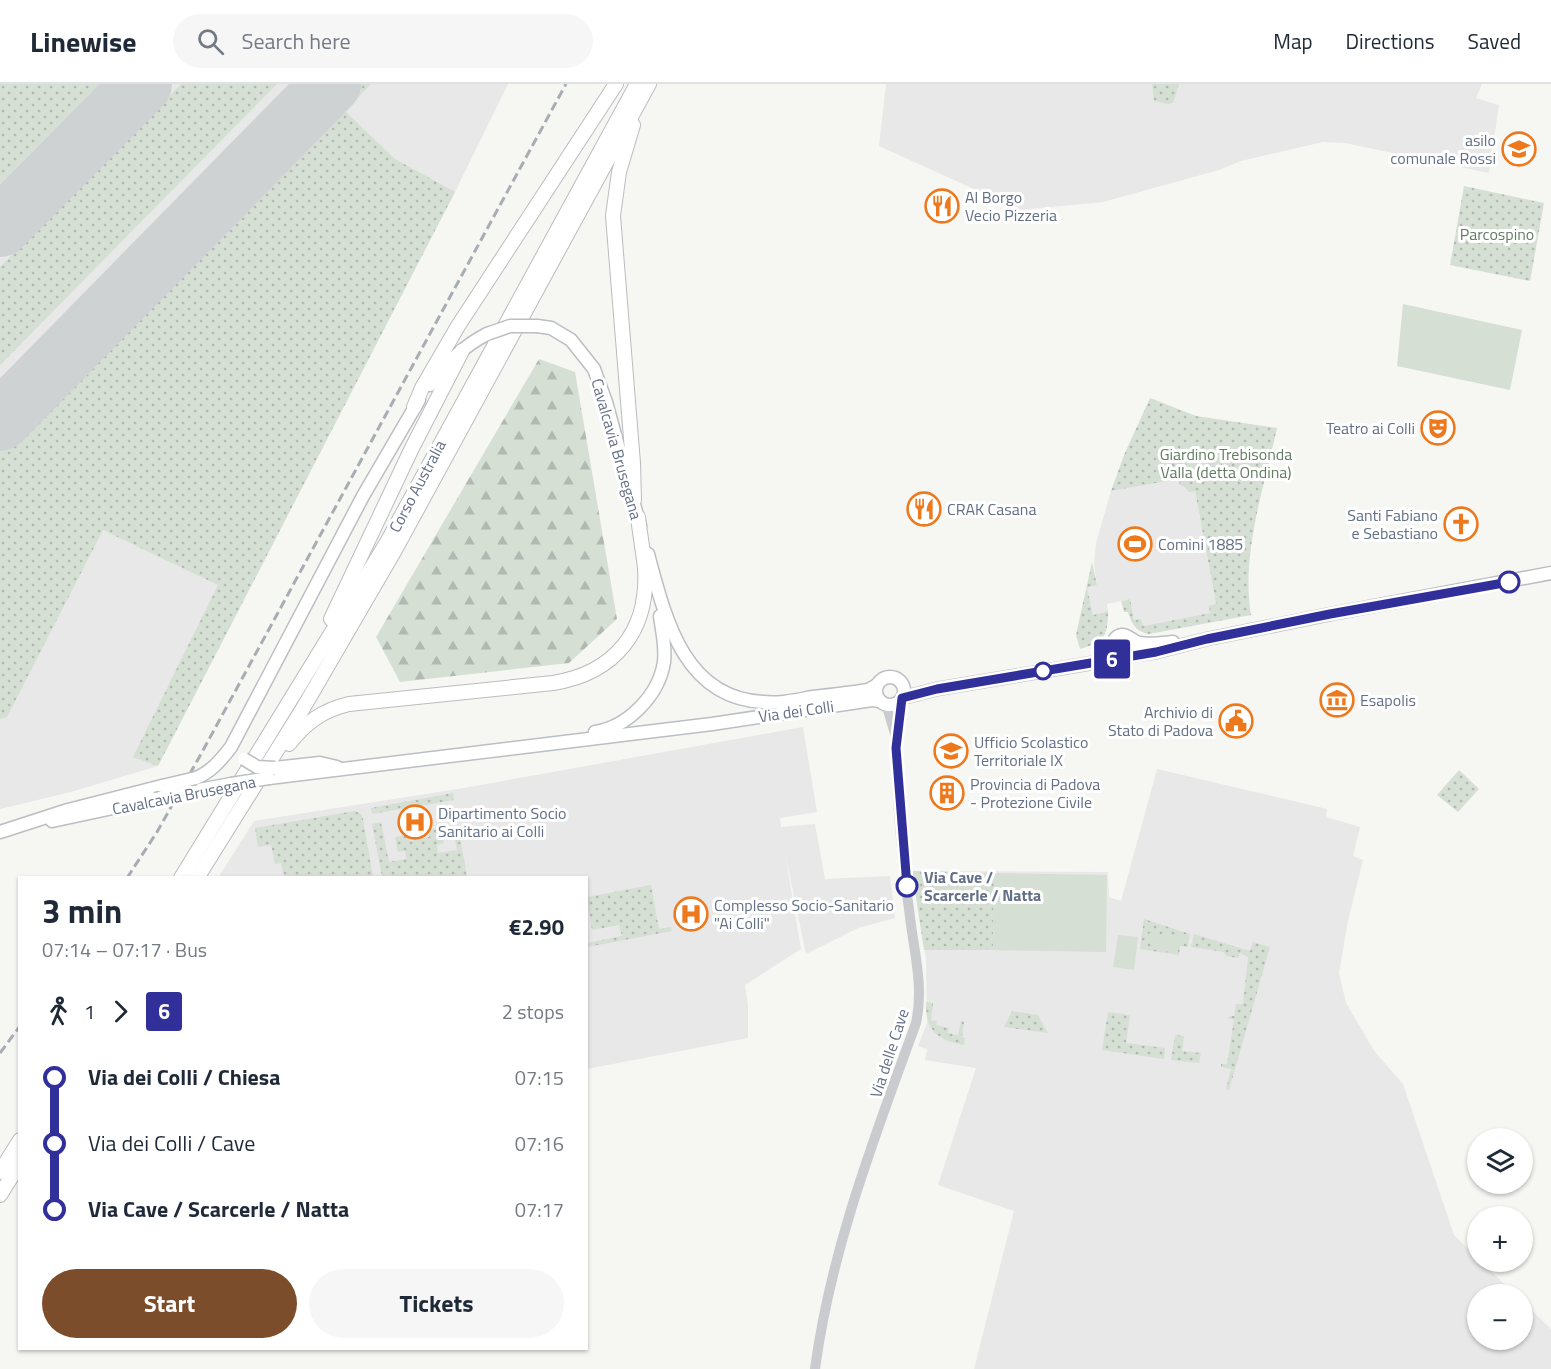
<!DOCTYPE html>
<meta charset="utf-8">
<style>
body{margin:0;font-family:"Titillium Web",sans-serif;background:#f6f6f7;color:#1f2937;height:100vh;display:flex;flex-direction:column;font-size:22px;white-space:nowrap}
*{box-sizing:border-box;margin:0}
p{font-size:20px;color:#747a83}
.icon{flex:none;width:33px;height:33px;fill:none;stroke:currentColor;stroke-width:2;stroke-linecap:round;stroke-linejoin:round}
.map{position:relative;flex:1;overflow:hidden}
.side{position:absolute;left:18px;top:792px;width:570px;height:474px;display:flex;flex-direction:column;background:#fff;border-radius:0px;box-shadow:0 2px 4px #0004}
.side>*{flex:none}
.badge{padding:0 12px;border-radius:4px;font-size:21px;line-height:39px}
.buttons{position:absolute;left:1467px;top:1044px;display:grid;gap:12px}
.buttons a{display:grid;place-items:center;width:66px;height:66px;border-radius:50%;background:#fff;box-shadow:0 2px 4px #0004;font-size:30px}
.map>.badge{position:absolute;translate:-50% -50%;box-shadow:0 0 0 3px #fff}
.legs{display:flex;align-items:center;gap:9px;height:66px;padding:0 24px;font-size:20px}
.legs p{margin-inline-start:auto}
.overview{display:flex;align-items:center;justify-content:space-between;height:102px;padding:0 24px}
h1{font-size:33px;font-weight:700;line-height:45px}
.button{display:flex;gap:12px;margin-top:auto;padding:12px 24px}
.button a{flex:1;height:69px;border-radius:36px;background:#7c4d2b;color:#fff;font-size:24px;font-weight:700;line-height:69px;text-align:center}
.button a+a{background:#f6f6f7;color:#1f2937}
ul{padding:0 24px;list-style:none}
li{display:flex;align-items:center;gap:21px;height:66px;font-size:22px}
li i{display:grid;place-items:center;width:9px;height:100%;margin:0 8px;background:currentColor}
li i::after{content:'';width:15px;height:15px;margin:-8px;border:4px solid;border-radius:50%;background:#fff}
li p{margin-inline-start:auto}
li:first-child i{background:linear-gradient(#0000 50%,currentColor 0)}
li:last-child i{background:linear-gradient(currentColor 50%,#0000 0)}
header{display:flex;align-items:center;gap:36px;box-sizing:border-box;height:84px;padding:0 30px;background:#fff;border-bottom:2px solid #e0e1e3}
header strong{font-size:28px}
nav{display:flex;gap:33px;margin-inline-start:auto;font-size:21px}
.search{width:420px;height:54px;background:#f6f6f7;display:flex;align-items:center;gap:15px;box-sizing:border-box;padding:0 21px;border-radius:33px;color:#747a83;font-size:22px}
.map>svg:first-child{display:block}
</style>
<header>
<strong>Linewise</strong>
<div class="search"><svg class="icon" aria-label="search" viewBox="0 0 24 24"><circle cx="10" cy="10" r="6"/><path d="M15 15l6 6"/></svg>Search here</div>
<nav><a>Map</a><a>Directions</a><a>Saved</a></nav>
</header>
<div class="map">
<svg width="1551" height="1285" viewBox="0 0 1551 1285">
<defs>
<pattern id="grass-dots" width="8" height="8" patternUnits="userSpaceOnUse" patternTransform="scale(1.5)"><rect width="8" height="8" fill="#d6dfd4"/><path d="M2 2h.1M6 6h.1" fill="none" stroke="#b1b9b2" stroke-width="1.8" stroke-linecap="round"/></pattern>
<pattern id="forest-firs" width="22" height="20" patternUnits="userSpaceOnUse" patternTransform="scale(1.5)"><rect width="22" height="20" fill="#d6dfd4"/><path d="M5 1l3.5 6h-7zM16 11l3.5 6h-7z" fill="#b1b9b2"/></pattern>
</defs>
<rect width="100%" height="100%" fill="#f6f7f3"/>
<g fill="#e7e8e7">
<polygon points="0,0 508,0 455,108 158,682 71,708 0,725"/>
<polygon points="886,0 1482,0 1476,14 1499,21 1489,89 1345,59 1323,58 1241,77 1219,86 1103,118 1020,126 879,62"/>
<polygon points="1178,394 1185,403 1195,407 1216,521 1210,529 1143,542 1134,537 1130,515 1107,520 1108,527 1093,531 1087,504 1097,501 1094,480 1096,459 1111,407"/>
<polygon points="803,643 817,728 780,734 781,743 815,740 825,795 890,792 895,834 858,844 806,870 785,769 801,865 745,901 748,922 748,954 587,985 586,794 218,794 254,737 464,704"/>
<polygon points="1157,685 1327,725 1326,733 1360,743 1353,772 1363,776 1348,837 1339,889 1346,919 1375,968 1403,1000 1454,1151 1477,1174 1478,1178 1481,1178 1515,1210 1478,1210 1478,1256 1522,1256 1523,1218 1551,1245 1551,1285 974,1285 1014,1127 938,1101 976,984 925,976 927,965 918,962 927,939 926,874 912,787 1108,788 1109,813 1121,817"/>
</g>
<g fill="url(#grass-dots)">
<polygon points="0,0 100,0 0,100"/>
<polygon points="181,0 277,0 0,281 0,183"/>
<polygon points="331,0 371,0 345,27 395,75 455,108 158,682 133,673 218,501 103,446 7,633 0,635 0,337"/>
<polygon points="1152,0 1179,0 1173,19 1167,20 1154,17"/>
<polygon points="1464,102 1544,119 1530,197 1450,181"/>
<path d="M1150,314L1196,332L1277,344C1264,404 1241,469 1251,531L1149,550C1135,547 1132,540 1128,528H1124L1121,517L1130,515L1134,536L1141,535L1143,542L1210,529L1209,522L1216,520L1195,407L1189,408L1185,403L1180,401L1178,395L1111,407L1124,371Z"/>
<path d="M1092,478L1097,501L1087,504L1093,531L1108,527C1108,553 1104,558 1080,565L1076,551Z"/>
<polygon points="1459,686 1479,705 1458,728 1437,711"/>
<polygon points="453,709 454,716 372,730 371,724"/>
<polygon points="355,727 361,730 363,735 373,793 284,793 281,779 275,780 271,761 258,763 255,744"/>
<polygon points="381,738 389,778 406,775 405,767 398,768 395,753 408,750 410,757 429,753 430,746 441,744 444,759 437,761 438,769 457,766 453,743 458,742 467,793 382,793 372,740"/>
<polygon points="912,787 994,789 993,866 924,866"/>
<polygon points="651,801 659,845 671,843 672,847 587,863 587,859 622,852 619,841 592,846 587,813"/>
<polygon points="1144,835 1190,850 1188,863 1180,862 1179,871 1140,865"/>
<polygon points="1194,850 1250,867 1253,858 1270,863 1229,1006 1226,1005 1231,985 1221,983 1221,980 1227,980 1234,936 1227,934 1230,932 1234,932 1236,920 1243,920 1248,873 1240,869 1238,874 1226,872 1224,868 1191,863"/>
<path d="M926,918L933,919L931,936L937,937L936,941L949,944L948,949L958,951L961,937L964,938L962,953L965,954L964,961C937,956 925,946 926,918Z"/>
<polygon points="1012,927 1038,931 1048,949 1004,943"/>
<polygon points="1108,928 1130,931 1126,959 1165,964 1164,975 1102,966"/>
<polygon points="1175,951 1184,952 1182,967 1201,969 1199,979 1171,976"/>
</g>
<polygon fill="url(#forest-firs)" points="539,275 575,288 617,535 569,579 400,598 376,553"/>
<g fill="#d6dfd4">
<polygon points="1403,220 1522,246 1510,306 1397,282"/>
<polygon points="994,789 1107,791 1106,868 993,866"/>
<path d="M1164,845L1170,846L1172,852L1184,854C1178,865 1170,871 1157,866L1150,858L1149,849L1162,850Z"/>
<polygon points="1118,851 1138,853 1134,886 1113,883"/>
</g>
<g fill="none" stroke-linecap="round" stroke-linejoin="round">
<g stroke="#cfd2d3" stroke-width="60">
<polyline points="0,143 142,0"/>
<polyline points="0,337 331,0"/>
</g>
<defs>
<g id="secondary">
<polyline points="537,242 551,244 571,256 594,285 606,318 640,442"/>
<path d="M430,301C444,281 464,262 487,250"/>
<path d="M648,470C665,533 683,614 763,618C780,620 796,616 813,613C832,611 850,609 868,606L877,601"/>
<path d="M1131,555L1133,566L1128,572L1119,573L1114,569L1112,560C1114,556 1116,552 1122,551C1128,551 1133,557 1139,559C1150,561 1162,559 1173,558"/>
<polyline points="1128,572 1156,568 1207,555 1331,530 1551,489"/>
<circle cx="890" cy="607" r="14"/>
<polyline points="902,614 937,605 1122,574"/>
<path d="M595,648C628,643 659,611 664,578C666,563 662,547 660,532"/>
<polyline points="275,684 320,679 337,683"/>
<path d="M196,694C211,688 221,676 231,663L363,412L419,316"/>
<polyline points="269,694 712,640 872,616 880,617"/>
<polyline points="188,708 231,700"/>
<polyline points="52,737 155,715"/>
<polyline points="0,748 68,726 162,702"/>
</g>
<g id="trunk">
<polyline points="633,41 619,88 613,132 633,379 634,416"/>
<polyline points="414,323 422,304 458,242 616,0"/>
<polyline points="331,535 412,364 462,267"/>
<path d="M289,660C305,639 323,626 349,620L553,599C615,589 649,547 645,484C643,467 640,450 638,433"/>
<polyline points="181,794 386,460 637,0"/>
<polyline points="197,794 302,626 395,466 649,0"/>
<polyline points="0,1088 20,1056"/>
<polyline points="0,1111 20,1079"/>
</g>
</defs>
<use href="#secondary" stroke="#bbbec3" stroke-width="15"/>
<use href="#trunk" stroke="#bbbcc0" stroke-width="16"/>
<g stroke="#c9cbcf" stroke-width="10">
<polyline points="883,619 888,626 896,653"/>
<path d="M815,1285C831,1165 875,1052 916,939C924,903 914,868 910,833C902,774 896,713 896,653L899,643L901,615"/>
</g>
<use href="#secondary" stroke="#fff" stroke-width="12"/>
<use href="#trunk" stroke="#fff" stroke-width="14"/>
<g stroke="#a8acb3" stroke-width="3" stroke-dasharray="9 4.5" stroke-linecap="butt">
<polyline points="127,794 157,748 201,670 566,0"/>
<polyline points="0,969 20,942"/>
</g>
<defs>
<g id="secondary-bridge">
<polyline points="487,250 510,242 537,242"/>
<polyline points="244,675 257,683 275,684"/>
<polyline points="231,700 269,694"/>
<polyline points="162,702 196,694"/>
<polyline points="155,715 188,708"/>
</g>
</defs>
<use href="#secondary-bridge" stroke="#bbbec3" stroke-width="15" stroke-linecap="butt"/>
<use href="#secondary-bridge" stroke="#fff" stroke-width="12"/>
</g>
<g fill="none" stroke-linecap="round" stroke-linejoin="round">
<defs>
<polyline id="line-1" points="907,802 896,664 902,614 937,605 1156,568 1207,555 1330,530 1509,498"/>
</defs>
<use href="#line-1" stroke="#fff" stroke-width="14"/>
<use href="#line-1" stroke="#312f9a" stroke-width="9"/>
</g>
<defs>
<symbol id="school-ring" viewBox="-11 -11 22 22"><circle r="9.5" fill="#fff" stroke="#ee781c" stroke-width="1.5"/><path d="M0-5L7-2L0 1L-7-2ZM-4 1L0 2.5L4 1V4Q0 6-4 4Z" fill="#ee781c"/></symbol>
<symbol id="restaurant-ring" viewBox="-11 -11 22 22"><circle r="9.5" fill="#fff" stroke="#ee781c" stroke-width="1.5"/><path d="M-5-6h1v4h1v-4h1v4h1v-4h1v5L-1.5 .5V6h-2V.5L-5-1ZM5-6V6H3V1.5H1.5Q1.5-4 5-6Z" fill="#ee781c"/></symbol>
<symbol id="theatre-ring" viewBox="-11 -11 22 22"><circle r="9.5" fill="#fff" stroke="#ee781c" stroke-width="1.5"/><path d="M-5-5.5Q0-4 5-5.5V0Q5 5 0 6Q-5 5-5 0ZM-3.3-2.5H-1v1.5H-3.3ZM1-2.5H3.3v1.5H1ZM-2.8 1Q0 5.5 2.8 1Z" fill="#ee781c"/></symbol>
<symbol id="church-ring" viewBox="-11 -11 22 22"><circle r="9.5" fill="#fff" stroke="#ee781c" stroke-width="1.5"/><path d="M-1.2-6h2.4v3.5h3.3v2.4h-3.3V6h-2.4V-.1h-3.3v-2.4h3.3Z" fill="#ee781c"/></symbol>
<symbol id="stadium-ring" viewBox="-11 -11 22 22"><circle r="9.5" fill="#fff" stroke="#ee781c" stroke-width="1.5"/><path d="M0-5a6.5 5 0 1 0 0 10a6.5 5 0 1 0 0-10ZM-3.5-1.8h7v3.6h-7Z" fill="#ee781c"/></symbol>
<symbol id="museum-ring" viewBox="-11 -11 22 22"><circle r="9.5" fill="#fff" stroke="#ee781c" stroke-width="1.5"/><path d="M0-6L6-3V-2H-6V-3ZM-5-1h2V3h-2ZM-1-1h2V3h-2ZM3-1h2V3H3ZM-6 4H6V6H-6Z" fill="#ee781c"/></symbol>
<symbol id="civic-ring" viewBox="-11 -11 22 22"><circle r="9.5" fill="#fff" stroke="#ee781c" stroke-width="1.5"/><path d="M-.6-6.5H3V-4.5H.6V-3L4-1V1h2V6H-6V1h2V-1L-.6-3ZM-1.2 2.5V6h2.4V2.5Z" fill="#ee781c"/></symbol>
<symbol id="building-ring" viewBox="-11 -11 22 22"><circle r="9.5" fill="#fff" stroke="#ee781c" stroke-width="1.5"/><path d="M-4-6H4V6H1V3H-1V6H-4ZM-2.5-4.3h1.7v1.8h-1.7ZM.8-4.3h1.7v1.8H.8ZM-2.5-1h1.7V.8h-1.7ZM.8-1h1.7V.8H.8Z" fill="#ee781c"/></symbol>
<symbol id="hospital-ring" viewBox="-11 -11 22 22"><circle r="9.5" fill="#fff" stroke="#ee781c" stroke-width="1.5"/><path d="M-5-5h3v3.5h4V-5h3V5h-3V1.5h-4V5h-3Z" fill="#ee781c"/></symbol>
</defs>
<g fill-rule="evenodd">
<use href="#school-ring" x="1500" y="46" width="38" height="38"/>
<use href="#restaurant-ring" x="923" y="103" width="38" height="38"/>
<use href="#theatre-ring" x="1419" y="325" width="38" height="38"/>
<use href="#restaurant-ring" x="905" y="406" width="38" height="38"/>
<use href="#church-ring" x="1442" y="421" width="38" height="38"/>
<use href="#stadium-ring" x="1116" y="441" width="38" height="38"/>
<use href="#museum-ring" x="1318" y="597" width="38" height="38"/>
<use href="#civic-ring" x="1217" y="618" width="38" height="38"/>
<use href="#school-ring" x="932" y="648" width="38" height="38"/>
<use href="#building-ring" x="928" y="690" width="38" height="38"/>
<use href="#hospital-ring" x="396" y="719" width="38" height="38"/>
<use href="#hospital-ring" x="672" y="811" width="38" height="38"/>
</g>
<g fill="#fff" stroke="#312f9a" stroke-width="3">
<circle cx="1509" cy="498" r="10"/>
<circle cx="1043" cy="587" r="8"/>
<circle cx="907" cy="802" r="10"/>
</g>
<g text-anchor="middle" stroke-width="6" stroke-linejoin="round" paint-order="stroke">
<g font-size="16" fill="#647086" stroke="#fff" text-anchor="start">
<text x="1496" y="62" text-anchor="end">asilo<tspan x="1496" dy="18">comunale Rossi</tspan></text>
<text x="965" y="119">Al Borgo<tspan x="965" dy="18">Vecio Pizzeria</tspan></text>
<text x="1415" y="350" text-anchor="end">Teatro ai Colli</text>
<text x="947" y="431">CRAK Casana</text>
<text x="1438" y="437" text-anchor="end">Santi Fabiano<tspan x="1438" dy="18">e Sebastiano</tspan></text>
<text x="1158" y="466">Comini 1885</text>
<text x="1360" y="622">Esapolis</text>
<text x="1213" y="634" text-anchor="end">Archivio di<tspan x="1213" dy="18">Stato di Padova</tspan></text>
<text x="974" y="664">Ufficio Scolastico<tspan x="974" dy="18">Territoriale IX</tspan></text>
<text x="970" y="706">Provincia di Padova<tspan x="970" dy="18">- Protezione Civile</tspan></text>
<text x="438" y="735">Dipartimento Socio<tspan x="438" dy="18">Sanitario ai Colli</tspan></text>
<text x="714" y="827">Complesso Socio-Sanitario<tspan x="714" dy="18">"Ai Colli"</tspan></text>
</g>
<g font-size="16" fill="#637d63" stroke="#fff">
<text x="1497" y="156">Parcospino</text>
<text x="1226" y="376">Giardino Trebisonda<tspan x="1226" dy="18">Valla (detta Ondina)</tspan></text>
</g>
<g font-size="16" fill="#647086" stroke="#fff">
<text transform="translate(617 365) rotate(74)" y="6">Cavalcavia Brusegana</text>
<text transform="translate(417 402) rotate(-62)" y="6">Corso Australia</text>
<text transform="translate(796 627) rotate(-8)" y="6">Via dei Colli</text>
<text transform="translate(184 711) rotate(-11)" y="6">Cavalcavia Brusegana</text>
<text transform="translate(889 969) rotate(-72)" y="6">Via delle Cave</text>
</g>
<g font-size="16" font-weight="bold" fill="#647086" stroke="#fff" text-anchor="start">
<text x="924" y="799">Via Cave /<tspan x="924" dy="18">Scarcerle / Natta</tspan></text>
</g>
</g>
</svg>
<div class="buttons">
<a><svg class="icon" aria-label="layers" viewBox="0 0 24 24"><path d="M12 4l9 5-9 5-9-5zM3 14l9 5 9-5"/></svg></a>
<a>+</a>
<a>−</a>
</div>
<b class="badge" style="left:1112px;top:575px;background:#312f9a;color:#fff">6</b>
<section class="side">
<div class="overview"><div><h1>3 min</h1><p>07:14 – 07:17 · Bus</p></div><b>€2.90</b></div>
<div class="legs"><svg class="icon" aria-label="walk" viewBox="0 0 24 24"><circle cx="13" cy="4" r="2"/><path d="M13 8l-2 6 4 7M11 14l-3 7M7 12l3-4h3l4 4"/></svg>1<svg class="icon" aria-label="forward" viewBox="0 0 24 24"><path d="M9 5l7 7-7 7"/></svg><b class="badge" style="background:#312f9a;color:#fff">6</b><p>2 stops</p></div>
<ul>
<li><i style="color:#312f9a"></i><b>Via dei Colli / Chiesa</b><p>07:15</p></li>
<li><i style="color:#312f9a"></i><span>Via dei Colli / Cave</span><p>07:16</p></li>
<li><i style="color:#312f9a"></i><b>Via Cave / Scarcerle / Natta</b><p>07:17</p></li>
</ul>
<div class="button"><a>Start</a><a>Tickets</a></div>
</section>
</div>
